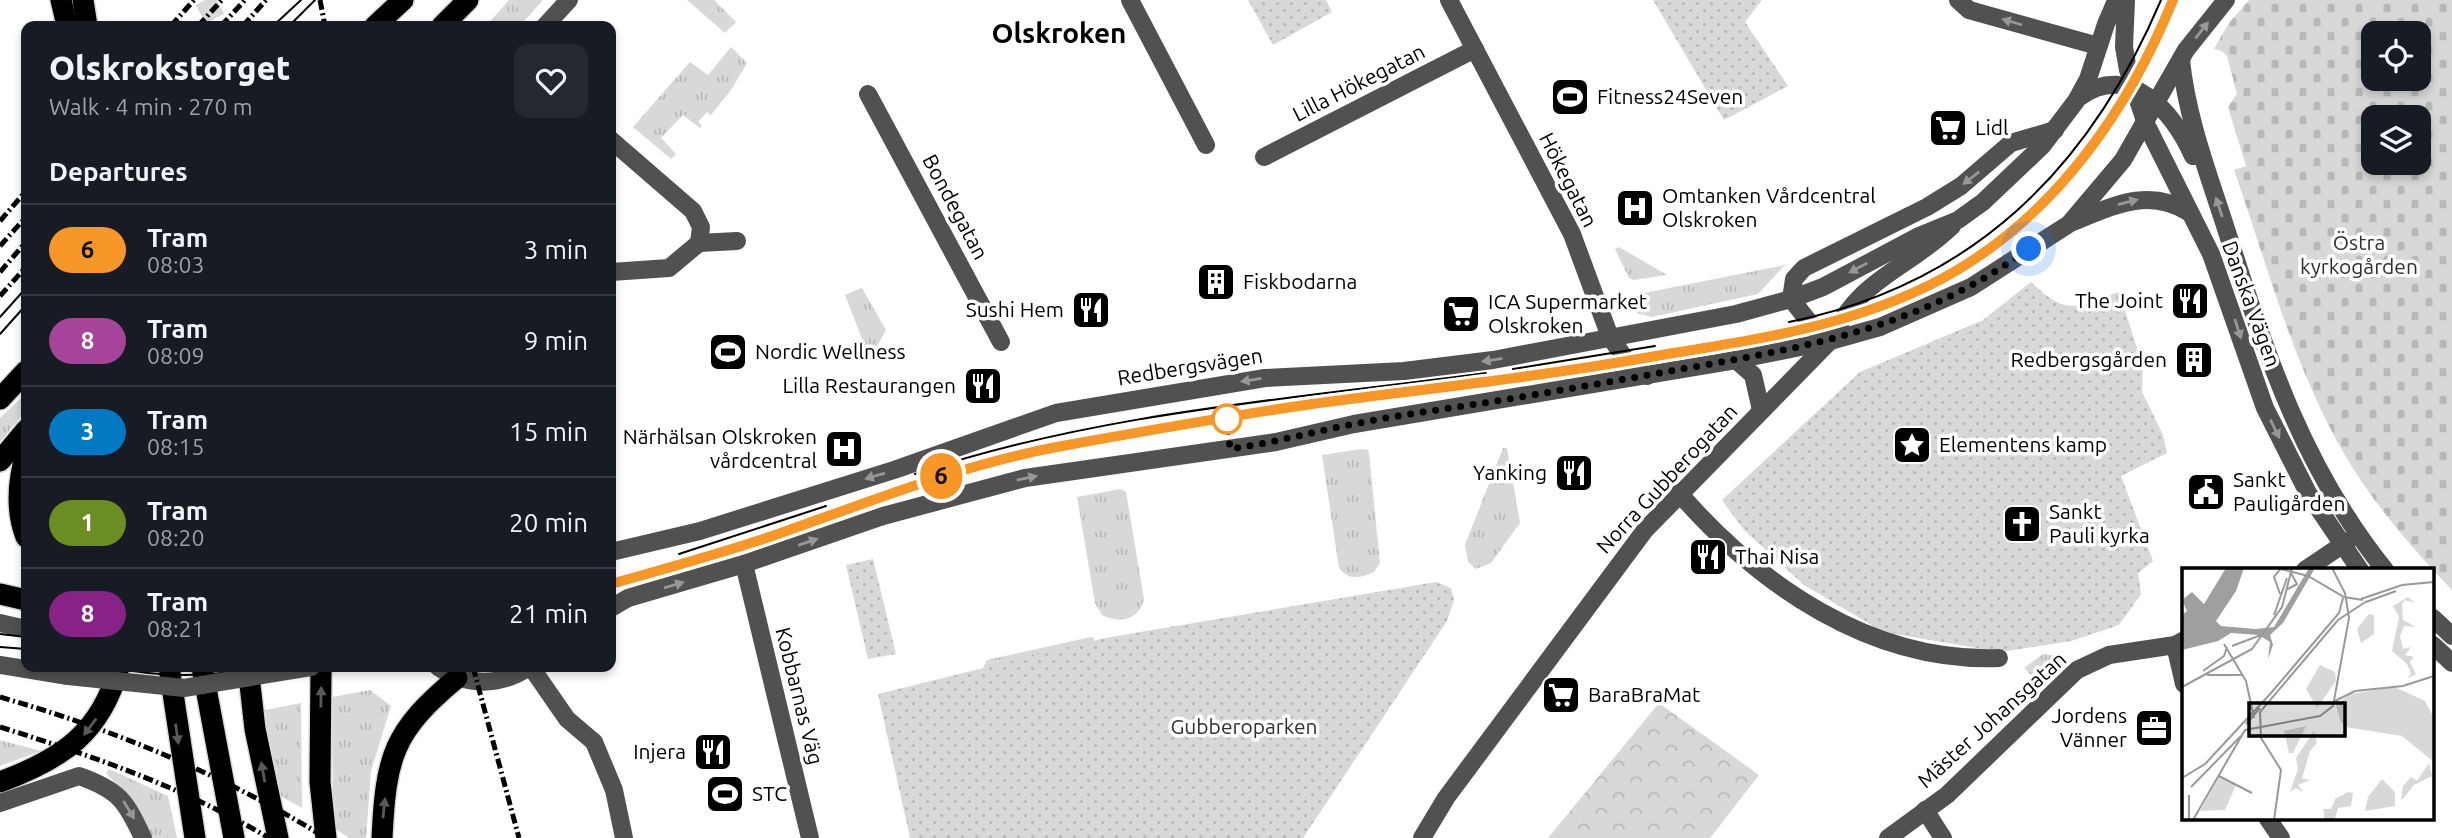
<!DOCTYPE html>
<meta charset="utf-8">
<style>
body{margin:0;font-family:Ubuntu,sans-serif;background:#242831;color:#f1f3f6;height:100vh;display:flex;flex-direction:column;font-size:26px;white-space:nowrap}
*{box-sizing:border-box;margin:0}
p{font-size:23px;color:#9ea1a6}
.icon{flex:none;width:38px;height:38px;fill:none;stroke:currentColor;stroke-width:2;stroke-linecap:round;stroke-linejoin:round}
.map{position:relative;flex:1;overflow:hidden}
.sheet{position:absolute;left:21px;top:21px;width:595px;height:651px;display:flex;flex-direction:column;background:#171b24;border-radius:14px;box-shadow:0 4px 10px #0003}
.sheet>*{flex:none}
.badge{padding:0 14px;border-radius:23px;font-size:24px;line-height:46px}
.fabs{position:absolute;left:2361px;top:21px;display:grid;gap:14px}
.fabs a{display:grid;place-items:center;width:70px;height:70px;border-radius:14px;background:#171b24;box-shadow:0 4px 10px #0003;font-size:35px}
.you{position:absolute;width:35px;height:35px;margin:-18px;border:5px solid #fff;border-radius:50%;background:#1a73e8;box-shadow:0 0 0 10px #1a73e833}
.map>.badge{position:absolute;translate:-50% -50%;box-shadow:0 0 0 4px #fff}
h2{padding:0 28px;font-size:26px;line-height:63px}
.round{display:grid;place-items:center;flex:none;width:74px;height:74px;border-radius:14px;background:#242831}
.summary{display:flex;align-items:center;justify-content:space-between;height:119px;padding:0 28px}
h1{font-size:33px;font-weight:800;line-height:52px}
ul{padding:0;list-style:none}
li{display:flex;align-items:center;gap:21px;height:91px;padding:0 28px;border-top:2px solid #363941}
li div{flex:1}
li b{display:block;font-size:26px}
li em{font-style:normal}
li .badge{min-width:77px;font-weight:700;text-align:center}
.map>svg:first-child{display:block}
</style>
<div class="map">
<svg width="2452" height="838" viewBox="0 0 2452 838">
<defs>
<pattern id="grass-tufts" width="24" height="20" patternUnits="userSpaceOnUse" patternTransform="scale(1.75)"><rect width="24" height="20" fill="#d8d8d8"/><path d="M3 7l-1-3M5 7V3M7 7l1-3M15 17l-1-3M17 17v-4M19 17l1-3" fill="none" stroke="#b8b8b8"/></pattern>
<pattern id="forest-crowns" width="20" height="18" patternUnits="userSpaceOnUse" patternTransform="scale(1.75)"><rect width="20" height="18" fill="#d8d8d8"/><path d="M2 6a3 3 0 1 1 6 0M12 15a3 3 0 1 1 6 0" fill="none" stroke="#b8b8b8"/></pattern>
<pattern id="cemetery-stones" width="16" height="16" patternUnits="userSpaceOnUse" patternTransform="scale(1.75)"><rect width="16" height="16" fill="#d8d8d8"/><path d="M2 7V4a2 2 0 0 1 4 0v3zM10 15v-3a2 2 0 0 1 4 0v3z" fill="#b8b8b8"/></pattern>
<pattern id="park-dots" width="8" height="8" patternUnits="userSpaceOnUse" patternTransform="scale(1.75)"><rect width="8" height="8" fill="#d8d8d8"/><path d="M2 2h.1M6 6h.1" fill="none" stroke="#b8b8b8" stroke-width="1.8" stroke-linecap="round"/></pattern>
</defs>
<rect width="100%" height="100%" fill="#fff"/>
<g fill="url(#grass-tufts)">
<polygon points="509,0 543,0 520,26 486,26"/>
<polygon points="687,0 714,0 736,22 725,33"/>
<polygon points="731,47 747,63 731,90 711,115 707,112 698,122 702,126 700,128 683,115 661,138 676,154 671,159 633,127 690,62 708,75"/>
<polygon points="1619,247 1667,275 1634,280 1629,278 1615,249"/>
<polygon points="1785,265 1758,294 1652,317 1639,314 1622,302 1639,294"/>
<polygon points="862,288 886,330 877,346 866,349 845,295"/>
<polygon points="26,393 26,410 0,442 0,418"/>
<polygon points="1503,448 1507,448 1520,523 1491,563 1476,569 1468,562 1465,545"/>
<path d="M1361,449L1368,450L1369,453L1380,563L1374,572C1360,578 1349,581 1339,568L1322,455Z"/>
<path d="M1120,489L1126,492L1144,599C1139,620 1120,624 1102,615L1095,603L1077,497Z"/>
<polygon points="1091,637 1094,638 1097,685 982,670 987,660"/>
<polygon points="2043,654 2056,656 2064,663 2042,686 2024,668"/>
<polygon points="370,690 391,706 371,771 366,838 349,838 333,827 332,697"/>
<polygon points="301,703 302,808 277,794 261,711"/>
<polygon points="0,740 41,751 0,766"/>
<polygon points="109,769 168,796 177,838 150,838 126,795 106,773"/>
</g>
<polygon fill="url(#forest-crowns)" points="1659,703 1759,775 1710,838 1548,838"/>
<path fill="url(#cemetery-stones)" fill-rule="evenodd" d="M2249,0H2452V590C2413,549 2376,507 2346,457C2294,369 2268,267 2234,170L2246,166L2228,107L2237,94L2227,56L2222,51L2214,49L2229,23ZM2373,33H2418V79H2373ZM2373,117H2418V163H2373Z"/>
<g fill="url(#park-dots)">
<polygon points="1248,0 1326,0 1332,12 1273,45"/>
<polygon points="1653,0 1762,0 1745,22 1788,86 1724,120"/>
<path d="M2031,282C2068,317 2075,307 2119,292L2143,367L2142,392L2163,435L2167,453L2121,476L2153,561L2138,573L2141,594L2119,625L2071,641L2001,652L1883,632L1804,585L1744,530L1722,500L1860,372L1983,320Z"/>
<polygon points="873,559 896,654 868,659 846,565"/>
<polygon points="1436,582 1451,588 1454,600 1447,621 1303,838 910,838 878,694 1105,638"/>
</g>
<g fill="none" stroke-linecap="round" stroke-linejoin="round">
<polyline stroke="#d9d9d9" stroke-width="21" stroke-dasharray="21 10" stroke-linecap="butt" points="205,0 219,26"/>
<defs>
<g id="highway">
<polyline points="61,0 67,26"/>
<polyline points="83,0 87,26"/>
<polyline points="375,26 403,0"/>
<polyline points="442,26 468,0"/>
<polyline points="0,399 26,371"/>
<path d="M26,453C18,481 15,509 26,537"/>
<polyline points="0,461 26,430"/>
<polyline points="0,594 26,600"/>
<polyline points="169,667 195,838"/>
<polyline points="202,667 234,838"/>
<polyline points="248,667 255,729 278,838"/>
<polyline points="321,667 320,782 326,838"/>
<path d="M0,782C62,759 101,733 119,667"/>
<path d="M382,838C386,756 393,731 457,678"/>
</g>
</defs>
<use href="#highway" stroke="#dbdbdb" stroke-width="24"/>
<g stroke="#515151" stroke-width="18">
<polyline points="1130,0 1206,145"/>
<polyline points="1449,0 1572,234 1610,337 1627,361 1647,376"/>
<polyline points="1958,0 1969,10 2098,46"/>
<polyline points="2126,0 2124,47 2128,70 2146,124 2211,254 2265,408 2308,493 2360,570"/>
<polyline points="545,26 569,0"/>
<path d="M2181,60C2187,120 2210,178 2228,235C2267,357 2303,468 2385,570"/>
<polyline points="868,94 1001,342"/>
<path d="M2080,97C2130,61 2173,112 2193,156"/>
<polyline points="611,140 693,211 701,227 699,243 669,268 611,272"/>
<polyline points="1264,157 1475,49"/>
<path d="M2073,222C2113,206 2149,187 2188,212"/>
<polyline points="699,243 737,241"/>
<polyline points="1830,341 1814,328 1791,299 1794,279 1804,268 1927,207 1961,186 2011,143 2055,130"/>
<polyline points="1736,360 1753,375 1761,410"/>
<path d="M1679,493C1759,585 1871,663 1999,658"/>
<polyline points="611,552 700,531 894,470 1056,413 1265,378 1404,371 1493,360 1736,314 1791,299 1823,287 1919,236 1958,220 1983,202 2042,146 2076,101 2088,79 2106,24 2115,3 2119,0"/>
<polyline points="744,564 810,838"/>
<polyline points="2305,570 2348,541"/>
<polyline points="611,608 628,598 744,564 883,516 1025,478 1276,442 1354,424 1736,360 1830,341 1880,327 1971,287 2069,224 2123,160 2186,50 2226,0"/>
<polyline points="2433,618 2452,636"/>
<polyline points="0,623 26,629"/>
<polyline points="2184,640 2175,645 2184,684"/>
<polyline points="2433,645 2452,663"/>
<polyline points="0,665 68,676"/>
<path d="M438,667C467,686 499,687 529,667"/>
<polyline points="531,667 567,719 594,742 614,790 624,838"/>
<path d="M0,803L79,776C119,790 126,801 143,838"/>
<polyline points="1925,810 1943,838"/>
<polyline points="2268,819 2281,838"/>
<path d="M1422,838L1446,798L1645,530L1830,341C1860,277 1905,271 1952,226"/>
<polyline points="1888,838 1947,795 2077,670 2109,655 2175,645"/>
</g>
<use href="#highway" stroke="#000" stroke-width="21"/>
<g stroke="#000" stroke-width="2">
<polyline points="273,26 301,0"/>
<polyline points="289,26 315,0"/>
<polyline points="0,317 26,288"/>
<path d="M1789,322C1973,285 2089,169 2161,0"/>
<polyline points="0,334 26,305"/>
<polyline points="1513,369 1655,346"/>
<path d="M915,474C1099,412 1294,399 1486,373"/>
<polyline points="679,554 826,506"/>
<path d="M611,584C667,568 723,553 778,534C872,501 963,464 1062,446C1145,431 1229,415 1312,404C1425,390 1538,377 1650,357C1756,339 1864,326 1959,269C2060,207 2129,108 2173,0"/>
<polyline points="0,634 26,637"/>
<polyline points="0,647 26,649"/>
<path d="M109,667C158,677 208,678 258,667"/>
</g>
<g stroke="#000" stroke-width="5" stroke-dasharray="10 3.5 2 3.5" stroke-linecap="butt">
<polyline points="320,0 325,26"/>
<polyline points="171,26 194,0"/>
<polyline points="198,26 222,0"/>
<polyline points="221,26 245,0"/>
<polyline points="243,26 266,0"/>
<polyline points="0,221 26,191"/>
<polyline points="0,246 26,217"/>
<polyline points="0,272 26,242"/>
<polyline points="0,296 26,267"/>
<polyline points="473,667 519,838"/>
<path d="M0,697C115,730 224,775 326,838"/>
<path d="M0,727C93,756 185,788 269,838"/>
</g>
<polyline stroke="#515151" stroke-width="18" points="68,676 184,688 311,667"/>
</g>
<defs><path id="oneway-solid" d="M-6-.8H1V-3.2L6.5 0L1 3.2V.8H-6Z" transform="scale(1.75)"/></defs>
<g fill="#979797">
<use href="#oneway-solid" transform="translate(2012 22) rotate(-164)"/>
<use href="#oneway-solid" transform="translate(2202 30) rotate(-52)"/>
<use href="#oneway-solid" transform="translate(1971 178) rotate(142)"/>
<use href="#oneway-solid" transform="translate(2128 202) rotate(-14)"/>
<use href="#oneway-solid" transform="translate(2219 207) rotate(-108)"/>
<use href="#oneway-solid" transform="translate(1858 268) rotate(152)"/>
<use href="#oneway-solid" transform="translate(2238 329) rotate(72)"/>
<use href="#oneway-solid" transform="translate(1492 360) rotate(171)"/>
<use href="#oneway-solid" transform="translate(1251 380) rotate(171)"/>
<use href="#oneway-solid" transform="translate(2275 429) rotate(64)"/>
<use href="#oneway-solid" transform="translate(875 476) rotate(164)"/>
<use href="#oneway-solid" transform="translate(1027 478) rotate(-12)"/>
<use href="#oneway-solid" transform="translate(808 542) rotate(-19)"/>
<use href="#oneway-solid" transform="translate(674 585) rotate(-16)"/>
<use href="#oneway-solid" transform="translate(129 810) rotate(58)"/>
</g>
<g fill="#595959">
<use href="#oneway-solid" transform="translate(321 697) rotate(-89)"/>
<use href="#oneway-solid" transform="translate(90 727) rotate(127)"/>
<use href="#oneway-solid" transform="translate(177 734) rotate(82)"/>
<use href="#oneway-solid" transform="translate(263 772) rotate(-100)"/>
<use href="#oneway-solid" transform="translate(384 808) rotate(-84)"/>
</g>
<g fill="none" stroke-linecap="round" stroke-linejoin="round">
<defs>
<path id="line" d="M611,584C667,568 723,553 778,534C872,501 963,464 1062,446C1145,431 1229,416 1312,404C1425,389 1538,377 1650,357C1757,339 1864,326 1959,269C2060,208 2129,108 2173,0"/>
</defs>
<use href="#line" stroke="#fff" stroke-width="16"/>
<use href="#line" stroke="#f79727" stroke-width="10"/>
<path stroke="#000" stroke-width="7" stroke-dasharray="0 12.6" d="M1227,419L1230,449C1272,443 1312,432 1354,424C1399,415 1445,409 1490,402C1558,391 1626,379 1693,367C1819,345 1923,325 2029,249"/>
</g>
<defs>
<symbol id="stadium-square" viewBox="-11 -11 22 22"><rect x="-9" y="-9" width="18" height="18" rx="4" fill="#000" stroke="#fff"/><path d="M0-5a6.5 5 0 1 0 0 10a6.5 5 0 1 0 0-10ZM-3.5-1.8h7v3.6h-7Z" fill="#fff"/></symbol>
<symbol id="supermarket-square" viewBox="-11 -11 22 22"><rect x="-9" y="-9" width="18" height="18" rx="4" fill="#000" stroke="#fff"/><path d="M-6-5.5h2.5l.6 2H6L4.5 2H-2.5L-4.4-4H-6ZM-1.5 3.2a1.3 1.3 0 1 0 .1 0ZM3 3.2a1.3 1.3 0 1 0 .1 0Z" fill="#fff"/></symbol>
<symbol id="hospital-square" viewBox="-11 -11 22 22"><rect x="-9" y="-9" width="18" height="18" rx="4" fill="#000" stroke="#fff"/><path d="M-5-5h3v3.5h4V-5h3V5h-3V1.5h-4V5h-3Z" fill="#fff"/></symbol>
<symbol id="building-square" viewBox="-11 -11 22 22"><rect x="-9" y="-9" width="18" height="18" rx="4" fill="#000" stroke="#fff"/><path d="M-4-6H4V6H1V3H-1V6H-4ZM-2.5-4.3h1.7v1.8h-1.7ZM.8-4.3h1.7v1.8H.8ZM-2.5-1h1.7V.8h-1.7ZM.8-1h1.7V.8H.8Z" fill="#fff"/></symbol>
<symbol id="restaurant-square" viewBox="-11 -11 22 22"><rect x="-9" y="-9" width="18" height="18" rx="4" fill="#000" stroke="#fff"/><path d="M-5-6h1v4h1v-4h1v4h1v-4h1v5L-1.5 .5V6h-2V.5L-5-1ZM5-6V6H3V1.5H1.5Q1.5-4 5-6Z" fill="#fff"/></symbol>
<symbol id="sight-square" viewBox="-11 -11 22 22"><rect x="-9" y="-9" width="18" height="18" rx="4" fill="#000" stroke="#fff"/><path d="M0-6L1.8-2.2L6-1.7L2.9 1.2L3.7 5.4L0 3.3L-3.7 5.4L-2.9 1.2L-6-1.7L-1.8-2.2Z" fill="#fff"/></symbol>
<symbol id="civic-square" viewBox="-11 -11 22 22"><rect x="-9" y="-9" width="18" height="18" rx="4" fill="#000" stroke="#fff"/><path d="M-.6-6.5H3V-4.5H.6V-3L4-1V1h2V6H-6V1h2V-1L-.6-3ZM-1.2 2.5V6h2.4V2.5Z" fill="#fff"/></symbol>
<symbol id="church-square" viewBox="-11 -11 22 22"><rect x="-9" y="-9" width="18" height="18" rx="4" fill="#000" stroke="#fff"/><path d="M-1.2-6h2.4v3.5h3.3v2.4h-3.3V6h-2.4V-.1h-3.3v-2.4h3.3Z" fill="#fff"/></symbol>
<symbol id="office-square" viewBox="-11 -11 22 22"><rect x="-9" y="-9" width="18" height="18" rx="4" fill="#000" stroke="#fff"/><path d="M-6-3h4V-5.5h4V-3h4V5H-6ZM-1-4.5V-3h2v-1.5ZM-6 0V1H6V0Z" fill="#fff"/></symbol>
</defs>
<g fill-rule="evenodd">
<use href="#stadium-square" x="1548" y="75" width="44" height="44"/>
<use href="#supermarket-square" x="1926" y="106" width="44" height="44"/>
<use href="#hospital-square" x="1613" y="186" width="44" height="44"/>
<use href="#building-square" x="1194" y="260" width="44" height="44"/>
<use href="#restaurant-square" x="2168" y="279" width="44" height="44"/>
<use href="#restaurant-square" x="1069" y="288" width="44" height="44"/>
<use href="#supermarket-square" x="1439" y="292" width="44" height="44"/>
<use href="#stadium-square" x="706" y="330" width="44" height="44"/>
<use href="#building-square" x="2172" y="338" width="44" height="44"/>
<use href="#restaurant-square" x="961" y="364" width="44" height="44"/>
<use href="#sight-square" x="1890" y="423" width="44" height="44"/>
<use href="#hospital-square" x="822" y="427" width="44" height="44"/>
<use href="#restaurant-square" x="1552" y="451" width="44" height="44"/>
<use href="#civic-square" x="2184" y="470" width="44" height="44"/>
<use href="#church-square" x="2000" y="502" width="44" height="44"/>
<use href="#restaurant-square" x="1686" y="535" width="44" height="44"/>
<use href="#supermarket-square" x="1539" y="673" width="44" height="44"/>
<use href="#office-square" x="2132" y="706" width="44" height="44"/>
<use href="#restaurant-square" x="691" y="730" width="44" height="44"/>
<use href="#stadium-square" x="703" y="772" width="44" height="44"/>
</g>
<circle fill="#fff" stroke="#f79727" stroke-width="3.5" cx="1227" cy="419" r="14"/>
<g text-anchor="middle" stroke-width="7" stroke-linejoin="round" paint-order="stroke">
<g font-size="21" fill="#000" stroke="#fff">
<text transform="translate(1359 83) rotate(-27)" y="7">Lilla Hökegatan</text>
<text transform="translate(1568 180) rotate(63)" y="7">Hökegatan</text>
<text transform="translate(955 207) rotate(62)" y="7">Bondegatan</text>
<text transform="translate(2251 304) rotate(70)" y="7">Danska Vägen</text>
<text transform="translate(1190 367) rotate(-9)" y="7">Redbergsvägen</text>
<text transform="translate(1667 479) rotate(-47)" y="7">Norra Gubberogatan</text>
<text transform="translate(799 696) rotate(76)" y="7">Kobbarnas Väg</text>
<text transform="translate(1992 720) rotate(-42)" y="7">Mäster Johansgatan</text>
</g>
<g font-size="21" fill="#000" stroke="#fff" text-anchor="start">
<text x="1597" y="104">Fitness24Seven</text>
<text x="1975" y="135">Lidl</text>
<text x="1662" y="203">Omtanken Vårdcentral<tspan x="1662" dy="24">Olskroken</tspan></text>
<text x="1243" y="289">Fiskbodarna</text>
<text x="2163" y="308" text-anchor="end">The Joint</text>
<text x="1488" y="309">ICA Supermarket<tspan x="1488" dy="24">Olskroken</tspan></text>
<text x="1064" y="317" text-anchor="end">Sushi Hem</text>
<text x="755" y="359">Nordic Wellness</text>
<text x="2167" y="367" text-anchor="end">Redbergsgården</text>
<text x="956" y="393" text-anchor="end">Lilla Restaurangen</text>
<text x="817" y="444" text-anchor="end">Närhälsan Olskroken<tspan x="817" dy="24">vårdcentral</tspan></text>
<text x="1939" y="452">Elementens kamp</text>
<text x="1547" y="480" text-anchor="end">Yanking</text>
<text x="2233" y="487">Sankt<tspan x="2233" dy="24">Pauligården</tspan></text>
<text x="2049" y="519">Sankt<tspan x="2049" dy="24">Pauli kyrka</tspan></text>
<text x="1735" y="564">Thai Nisa</text>
<text x="1588" y="702">BaraBraMat</text>
<text x="2127" y="723" text-anchor="end">Jordens<tspan x="2127" dy="24">Vänner</tspan></text>
<text x="686" y="759" text-anchor="end">Injera</text>
<text x="752" y="801">STC</text>
</g>
<g font-size="21" fill="#2f2f2f" stroke="#fff">
<text x="2359" y="250">Östra<tspan x="2359" dy="24">kyrkogården</tspan></text>
<text x="1244" y="734">Gubberoparken</text>
</g>
<g font-size="28" font-weight="bold" fill="#000" stroke="#fff">
<text x="1059" y="43">Olskroken</text>
</g>
</g>
<g transform="translate(2182 568)">
<rect width="252" height="252" fill="#fff"/>
<path d="M187,46L192,47V66L179,75L175,61Z" fill="#d8d8d8"/>
<path d="M226,29L233,35L223,32L220,36L221,52L234,59L222,58L218,68L221,81L229,79L223,87L232,89L228,94L234,106L225,111L229,106L225,96L210,83L217,49L211,38ZM132,163L135,175L128,183L120,210L128,212L116,217L121,224L114,220L108,224L116,201L114,190ZM247,195L250,208L232,217L219,233L221,218L229,209L235,213ZM166,224L171,225L169,238L156,240L153,251L143,252L141,241H149L153,231Z" fill="#d8d8d8"/>
<path d="M213,119L243,133L252,150V194L220,168L163,159L158,152L154,137L168,126ZM38,208L54,217L43,242L18,243ZM200,211L213,224V238L183,243L186,229Z" fill="#d8d8d8"/>
<path d="M138,97L153,104L154,113L135,140L124,121ZM124,158L111,185H107L102,163Z" fill="#d8d8d8"/>
<path d="M44,0H62L54,23L34,53L39,58L73,61L92,59L127,0H133L101,55L88,67L91,77L86,91L88,74L77,67L49,65L36,73L0,82V47L5,43L0,32L10,24L22,36Z" fill="#9f9f9f"/>
<path fill="none" stroke="#999" stroke-width="2" d="M95,0L126,8L162,29L181,32M104,22L115,16L109,5M98,26L92,9L99,0M179,31L220,17L252,14M184,34L214,23M92,47L105,10M42,76L64,113L72,150M50,78L79,67M21,103L42,88L45,79M25,107H60M0,119L70,81L100,39L110,0M153,133L173,123L221,118L252,108M64,156L78,140M37,208L70,225M0,210L23,196L89,125L157,45L161,30M9,219L59,168M7,227V252M11,252L63,162L138,148L151,138L167,50L163,25L150,0M92,252L99,202L79,170L78,144L156,52L185,33"/>
<path fill="#000" fill-opacity="0.15" stroke="#000" stroke-width="3.5" d="M67,135H163V168H67Z"/>
<rect width="252" height="252" fill="none" stroke="#000" stroke-width="3.5"/>
</g>
</svg>
<div class="fabs">
<a><svg class="icon" aria-label="locate" viewBox="0 0 24 24"><circle cx="12" cy="12" r="6"/><path d="M12 2v4M12 18v4M2 12h4M18 12h4"/></svg></a>
<a><svg class="icon" aria-label="layers" viewBox="0 0 24 24"><path d="M12 4l9 5-9 5-9-5zM3 14l9 5 9-5"/></svg></a>
</div>
<div class="you" style="left:2029px;top:249px"></div>
<b class="badge" style="left:941px;top:476px;background:#f79727;color:#111">6</b>
<section class="sheet">
<div class="summary"><div><h1>Olskrokstorget</h1><p>Walk · 4 min · 270 m</p></div><a class="round"><svg class="icon" aria-label="heart" viewBox="0 0 24 24"><path d="M12 20l-8-8c-3-5 5-10 8-4 3-6 11-1 8 4z"/></svg></a></div>
<h2>Departures</h2>
<ul>
<li><span class="badge" style="background:#f79727;color:#111">6</span><div><b>Tram</b><p>08:03</p></div><em>3 min</em></li>
<li><span class="badge" style="background:#a54499;color:#fff">8</span><div><b>Tram</b><p>08:09</p></div><em>9 min</em></li>
<li><span class="badge" style="background:#0079c2;color:#fff">3</span><div><b>Tram</b><p>08:15</p></div><em>15 min</em></li>
<li><span class="badge" style="background:#6b8e23;color:#fff">1</span><div><b>Tram</b><p>08:20</p></div><em>20 min</em></li>
<li><span class="badge" style="background:#872387;color:#fff">8</span><div><b>Tram</b><p>08:21</p></div><em>21 min</em></li>
</ul>
</section>
</div>
